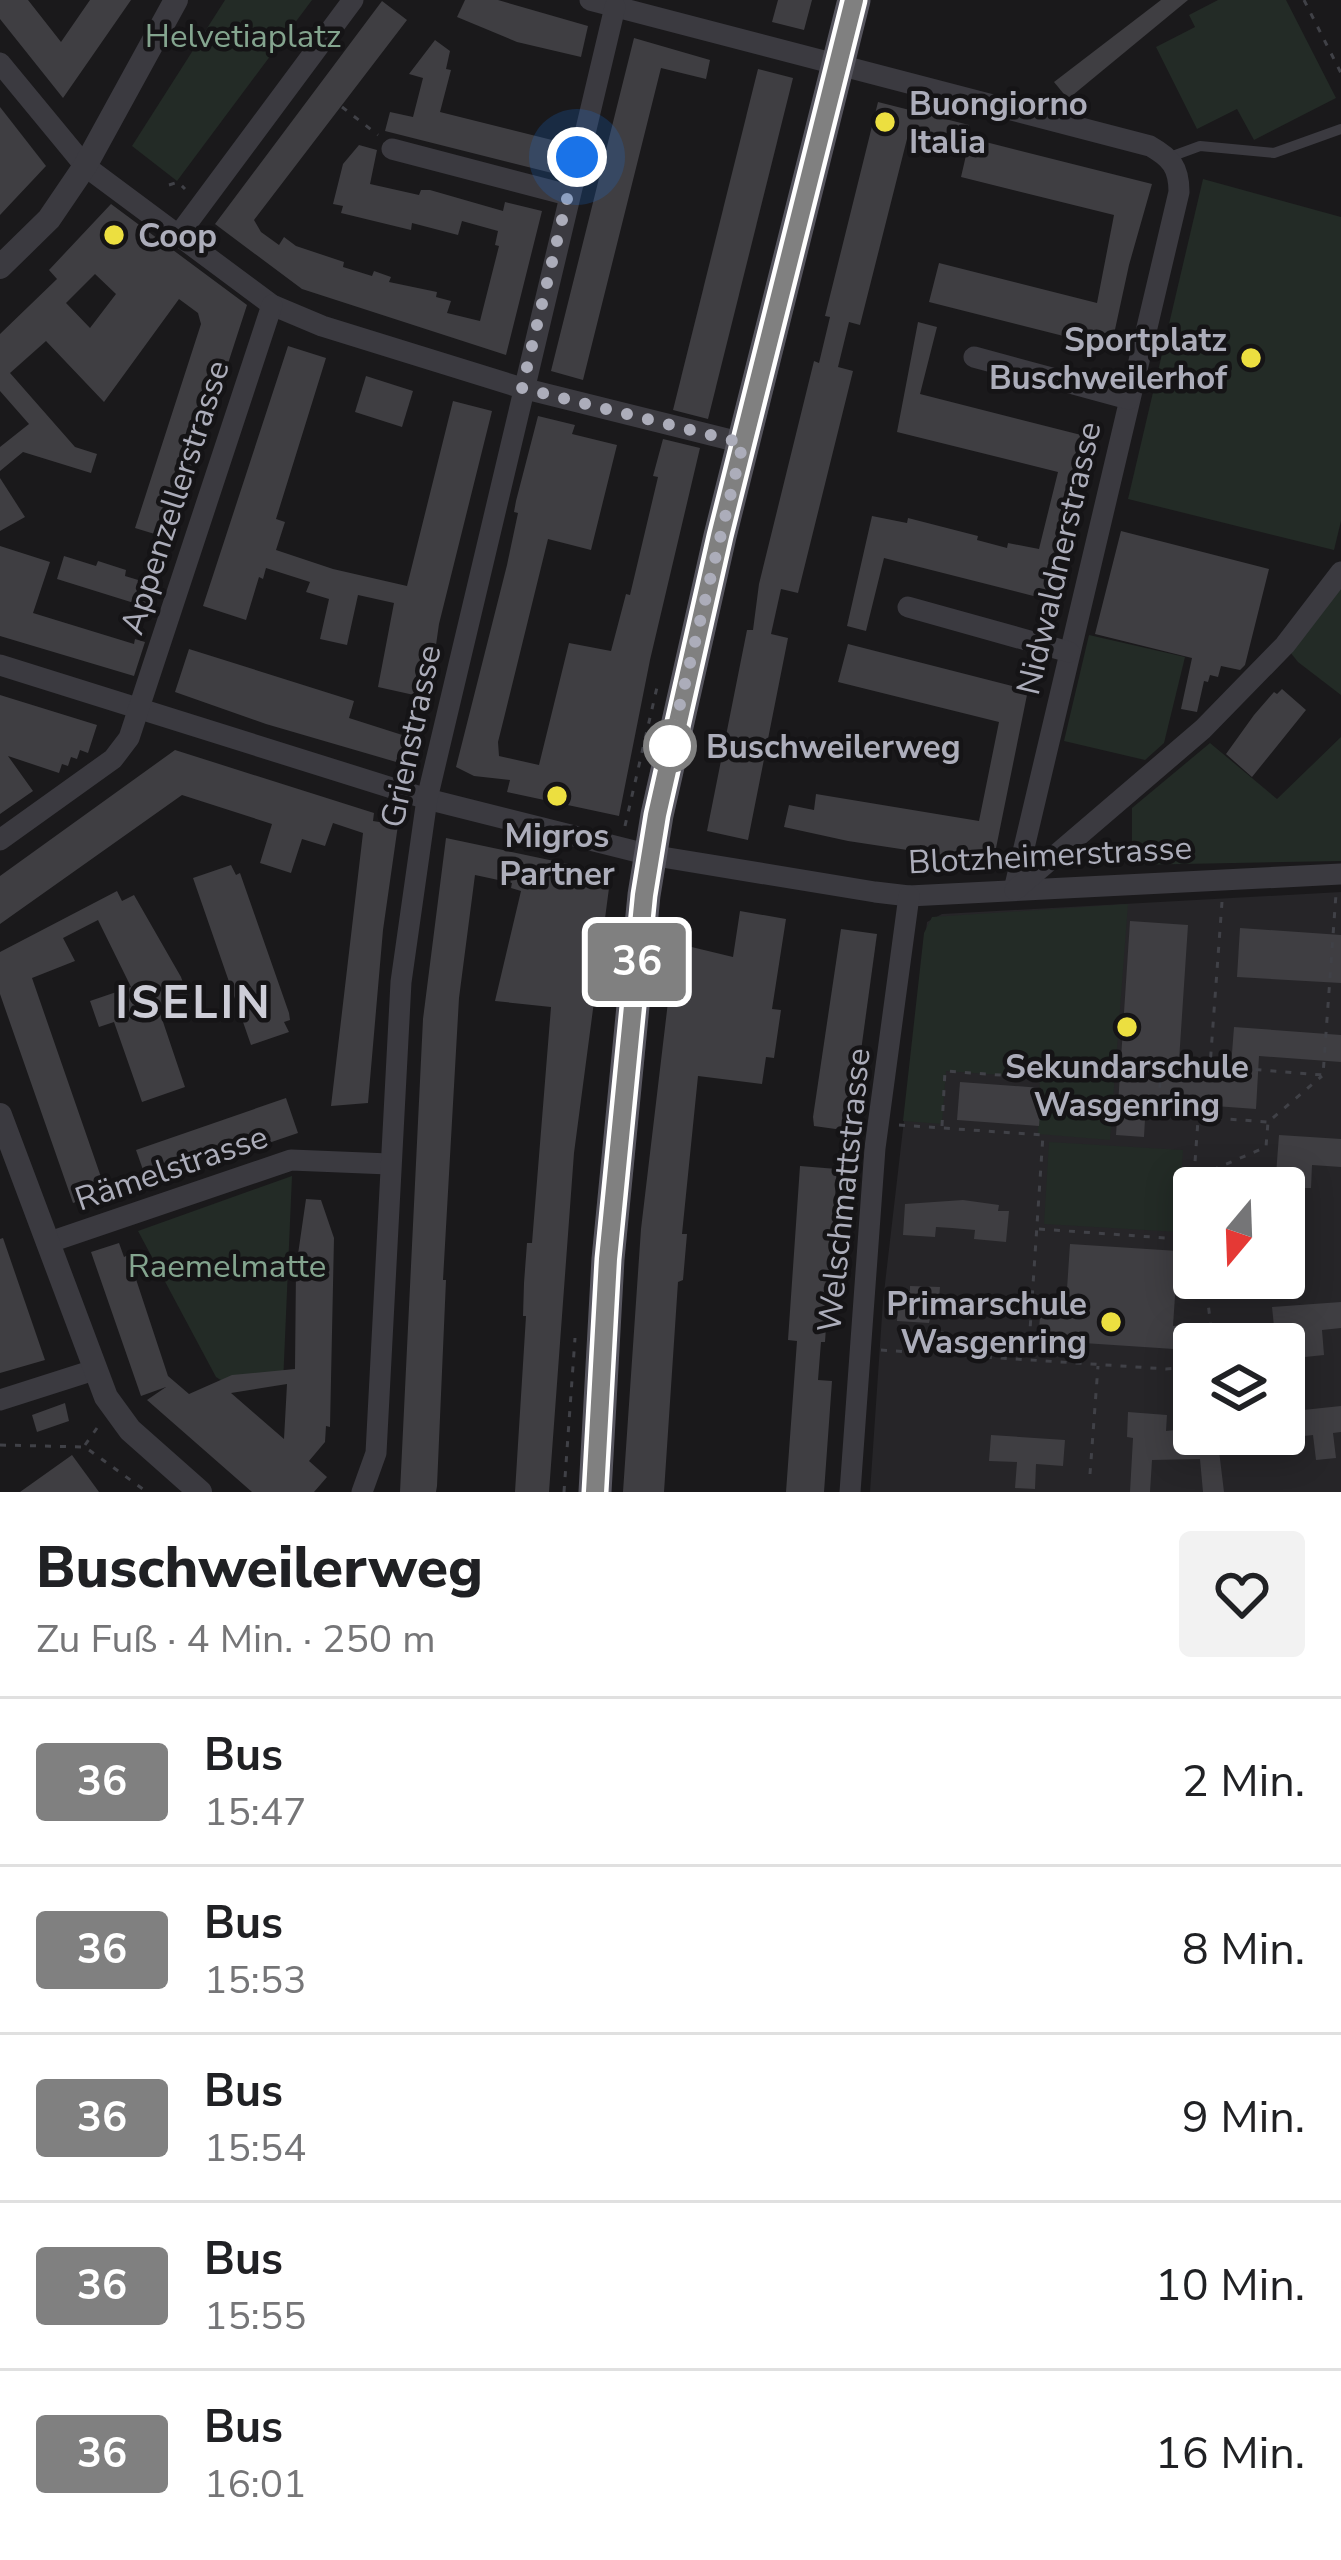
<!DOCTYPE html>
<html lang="de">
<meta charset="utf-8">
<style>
body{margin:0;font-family:"Nunito Sans",sans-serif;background:#f2f2f2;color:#202124;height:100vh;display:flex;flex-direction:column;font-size:45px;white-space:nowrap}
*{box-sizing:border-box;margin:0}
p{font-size:39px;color:#757577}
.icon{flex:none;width:66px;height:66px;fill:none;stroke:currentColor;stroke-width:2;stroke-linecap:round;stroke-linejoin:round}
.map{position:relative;height:1492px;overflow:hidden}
.drawer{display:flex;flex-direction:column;background:#fff;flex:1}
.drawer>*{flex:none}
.badge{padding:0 24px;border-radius:9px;font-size:42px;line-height:78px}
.needle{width:78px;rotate:199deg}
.buttons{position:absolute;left:1173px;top:1167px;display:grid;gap:24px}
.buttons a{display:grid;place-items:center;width:132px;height:132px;border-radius:12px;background:#fff;box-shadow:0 6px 30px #0003;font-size:60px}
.you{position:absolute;width:60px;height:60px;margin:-30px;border:9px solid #fff;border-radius:50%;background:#1a73e8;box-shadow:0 0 0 18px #1a73e833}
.map>.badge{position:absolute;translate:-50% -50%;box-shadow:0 0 0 6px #fff}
.round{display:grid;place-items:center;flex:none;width:126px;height:126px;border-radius:12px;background:#f2f2f2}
.headline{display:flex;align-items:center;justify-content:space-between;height:204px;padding:0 36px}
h1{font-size:57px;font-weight:800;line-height:90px}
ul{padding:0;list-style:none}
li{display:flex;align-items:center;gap:36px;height:168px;padding:0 36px;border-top:3px solid #e0e0e0}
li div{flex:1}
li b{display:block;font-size:45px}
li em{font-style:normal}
li .badge{min-width:132px;font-weight:700;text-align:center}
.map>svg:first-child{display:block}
</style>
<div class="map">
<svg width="1341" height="1492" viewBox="0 0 1341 1492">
<rect width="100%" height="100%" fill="#1a191b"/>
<path fill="#262528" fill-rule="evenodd" d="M1341,892V1492H870L883,1301L927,922L942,914ZM1194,1188H1284V1278H1194ZM1194,1344H1284V1434H1194Z"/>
<g fill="#232b26">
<polygon points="225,0 312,0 177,181 132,146"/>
<polygon points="1218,0 1286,0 1336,98 1254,140 1237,109 1197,129 1156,47 1195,27 1189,15"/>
<polygon points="1203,179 1341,217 1341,521 1334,550 1128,499"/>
<polygon points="1341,587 1341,695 1298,662 1290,652"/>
<polygon points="1089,635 1185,657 1164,743 1145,760 1064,741"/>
<polygon points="1341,737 1341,861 1132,865 1132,808 1210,743 1277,799"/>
<polygon points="1128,904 1110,1140 1038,1134 1040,1078 946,1071 942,1124 903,1121 924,933 932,917"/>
<polygon points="1049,1142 1183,1150 1178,1232 1044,1224"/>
<polygon points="292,1176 283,1384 238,1391 216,1377 138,1231"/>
</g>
<g fill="#3f3e42" fill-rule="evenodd">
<polygon points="0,0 28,0 61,42 90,0 131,0 63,98 0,19"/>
<polygon points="465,0 498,0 588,26 581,57 517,42 457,17"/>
<polygon points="778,0 812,0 804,30 772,22"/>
<polygon points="1161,0 1188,0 1068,99 1054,82"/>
<polygon points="382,1 407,20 254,220 261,232 279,245 284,237 296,246 344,262 343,267 372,276 374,271 391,277 389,282 437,292 436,297 451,301 447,313 480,321 499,246 495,245 498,231 462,221 458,235 412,223 411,230 341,213 343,206 333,204 343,164 359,145 377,150 370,184 419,195 421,190 430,190 503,211 505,202 542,211 506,355 302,289 215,224"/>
<polygon points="634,38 710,60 706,79 661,68 583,380 551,371"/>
<polygon points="435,40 450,51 446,69 451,70 440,112 560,142 552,173 385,131 390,112 413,117 423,78 409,74"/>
<polygon points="758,69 793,78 708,419 673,410"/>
<polygon points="878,102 969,125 963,150 944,145 945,139 909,131 860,325 849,322 838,367 853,371 798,593 781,589 771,634 788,638 748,840 707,831 747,630 753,630 759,584 814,361 819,363 830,317 825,316"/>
<polygon points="0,107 46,166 0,215"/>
<polygon points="970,138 1152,184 1129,265 1111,348 929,302 939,263 1097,303 1114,215 961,177"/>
<path d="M111,204L247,305L171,539L135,528L201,324L198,313L179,299L104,402L46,341L10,373L75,447L97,454L91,473L23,452L0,471V447L29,424L0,391V334L57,279L49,270ZM95,274L116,294L90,328L66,303Z"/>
<polygon points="918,322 937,327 920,394 1089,437 1056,560 1061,563 1049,600 884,558 866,631 847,626 872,516 907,523 908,518 978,536 977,540 1007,548 1008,543 1039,549 1058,472 897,432"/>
<polygon points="288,346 326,358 276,519 285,522 276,550 333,569 407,586 453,401 492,411 439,624 430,687 425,687 423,697 378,687 394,603 358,595 347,645 320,639 329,599 306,592 310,582 266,568 263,579 259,577 246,620 203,606"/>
<polygon points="366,376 413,391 402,427 355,412"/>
<polygon points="538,416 575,425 572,434 617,445 591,550 548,539 504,718 498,742 499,756 539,765 569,643 611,651 626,594 630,595 658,477 653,476 663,439 700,448 650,660 619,816 507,792 510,780 474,776 456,767 507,565 518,513 514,512 516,501"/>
<polygon points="0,478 25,517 0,531"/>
<polygon points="1121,531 1269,569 1245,665 1240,670 1221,666 1218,677 1210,675 1208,682 1204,681 1197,712 1181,709 1192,658 1095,634"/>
<polygon points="0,546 50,562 33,613 134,644 135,639 145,642 134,676 0,636"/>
<polygon points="64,556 96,566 98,561 126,570 125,576 158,586 150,608 57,579"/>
<polygon points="848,644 1028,690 993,863 848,841 784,827 789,805 814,810 816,794 979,821 999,722 838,682"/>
<polygon points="189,649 354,701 349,718 418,740 410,766 266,724 175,692"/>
<polygon points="1282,689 1306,710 1252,777 1226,754 1254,715 1274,692 1277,694"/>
<polygon points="0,695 97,725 88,753 80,750 77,759 71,757 68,766 62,764 59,773 8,756 33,791 0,814"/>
<polygon points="175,750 374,813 373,821 398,825 383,930 368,1103 331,1106 363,833 333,823 325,846 302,839 291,873 260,863 272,824 182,795 0,924 0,876"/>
<polygon points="446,838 611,873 574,1153 549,1492 515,1492 526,1316 523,1316 524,1283 527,1243 532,1243 551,1007 495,1001 521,891 511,888 512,883 475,875 459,998 443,1280 446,1280 437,1486 436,1492 400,1492 423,1019"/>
<polygon points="231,865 236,875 240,873 289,1013 290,1020 284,1022 289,1032 251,1045 193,878"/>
<polygon points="117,891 122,901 134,895 181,977 188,997 158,1007 185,1087 142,1102 114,1022 99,1027 90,1001 131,987 98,920 63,938 75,961 32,978 101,1177 96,1179 101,1193 73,1203 0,994 0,952"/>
<polygon points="740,911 786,919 772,1009 781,1010 774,1058 766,1057 762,1084 698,1076 682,1234 687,1234 683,1280 678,1282 664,1492 623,1492 641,1229 675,943 733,957"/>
<polygon points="1130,921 1188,925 1178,1076 1230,1079 1234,1027 1341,1035 1341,1062 1259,1056 1256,1109 1146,1101 1144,1137 1116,1135"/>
<polygon points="1240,928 1341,935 1341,983 1237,977"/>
<polygon points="841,929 877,934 850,1131 814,1126 813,1117"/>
<polygon points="960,1082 1042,1088 1039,1126 957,1120"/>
<polygon points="286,1098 298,1133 148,1184 136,1150"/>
<polygon points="1279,1135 1341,1139 1341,1167 1312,1165 1311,1188 1304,1188 1299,1265 1284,1264 1284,1188 1275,1188"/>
<polygon points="800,1166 837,1169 825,1342 821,1342 818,1380 832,1381 824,1492 786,1492 797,1341 788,1340"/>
<path d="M306,1199L321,1200L334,1238L330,1427L326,1426L325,1442L309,1461L327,1477L314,1492H252L147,1400L166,1387L141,1396L91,1252L119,1243L124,1257L128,1255L168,1376L189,1394L232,1375L295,1369L296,1268ZM287,1384L284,1439L231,1393Z"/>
<polygon points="963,1200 999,1205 998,1211 1009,1211 1006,1242 974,1239 975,1230 952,1228 936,1227 935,1237 903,1235 905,1204"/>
<polygon points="3,1238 45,1360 0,1373 0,1239"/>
<polygon points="1070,1244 1178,1251 1173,1326 1205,1323 1207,1344 1174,1349 1038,1340 1040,1317 1065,1319"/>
<polygon points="910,1286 940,1287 938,1314 931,1314 929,1323 897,1321 899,1291 910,1291"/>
<polygon points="1341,1302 1341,1328 1322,1330 1324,1355 1305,1357 1302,1336 1275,1336 1272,1307"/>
<polygon points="65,1403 69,1421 37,1432 32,1415"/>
<polygon points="1341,1406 1341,1432 1333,1433 1336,1458 1316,1460 1313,1435 1286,1438 1284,1412"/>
<polygon points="1128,1412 1167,1415 1166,1431 1194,1428 1194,1434 1217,1434 1224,1492 1203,1492 1200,1459 1152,1460 1150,1492 1130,1492 1133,1438 1127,1437"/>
<polygon points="991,1435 1065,1440 1063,1466 1036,1464 1035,1489 1015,1488 1017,1462 989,1461"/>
<polygon points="72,1455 99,1492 20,1492"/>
</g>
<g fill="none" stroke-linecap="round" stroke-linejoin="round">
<g stroke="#404147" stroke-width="3" stroke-dasharray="6 9" stroke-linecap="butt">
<polyline points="1304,0 1341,73"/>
<polyline points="342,107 378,135"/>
<polyline points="169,185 178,182 185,189"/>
<polyline points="625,826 658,683"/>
<polyline points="1222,902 1210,1066 1323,1075 1336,894"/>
<polyline points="1209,1066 1161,1070 1158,1114 1268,1122"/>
<polyline points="899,1125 1043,1135 1028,1360"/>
<polyline points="942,1126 945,1071 1041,1078"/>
<polyline points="1194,1176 1198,1120"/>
<polyline points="1195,1188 1194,1178 1266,1147 1268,1122 1322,1076"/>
<polyline points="1039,1229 1194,1240"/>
<polyline points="1205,1278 1213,1344"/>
<polyline points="881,1350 1166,1369 1194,1367"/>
<polyline points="941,1352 943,1326"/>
<polyline points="0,1445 85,1447 147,1492"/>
<polyline points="85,1445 97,1428"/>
<polyline points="1090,1474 1098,1366"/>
<polyline points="564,1492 575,1338"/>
</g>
<polyline stroke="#3b3a40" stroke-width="10" points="1170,157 1200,146 1274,153 1341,129"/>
<g stroke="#3b3a40" stroke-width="21">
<path d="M590,0L1150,146C1171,158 1179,167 1179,192L1014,890"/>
<polyline points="0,63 85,166 272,305 322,326 522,388 743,443"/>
<polyline points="392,149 568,195"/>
<polyline points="180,233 353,0"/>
<polyline points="974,357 1129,399"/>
<polyline points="908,607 1069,652"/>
<polyline points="0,665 427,799 650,855 875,892 909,896 1341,874"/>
<polyline points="0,840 113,759 129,738 272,305"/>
<polyline points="1015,890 1203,729 1285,645 1341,572"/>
<polyline points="47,1243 291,1160 389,1164"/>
<polyline points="0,1400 94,1370"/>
<polyline points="362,1492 376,1453 401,982 427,799 615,7"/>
<polyline points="850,1492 875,1148 909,896"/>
</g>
<g stroke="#3b3a40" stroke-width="24">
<polyline points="0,267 49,219 85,166 176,0"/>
<polyline points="0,1115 106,1397 130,1430 200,1492"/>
</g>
<polyline stroke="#57565f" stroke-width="33" points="595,1492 608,1259 644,895 657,815 720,536 854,0"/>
</g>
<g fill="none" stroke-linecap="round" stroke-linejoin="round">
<defs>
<polyline id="line" points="595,1492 608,1259 644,895 657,815 720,536 854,0"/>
</defs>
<use href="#line" stroke="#fff" stroke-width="27"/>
<use href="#line" stroke="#808080" stroke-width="18"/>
<polyline stroke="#acadba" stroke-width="12" stroke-dasharray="0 21.6" points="577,157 522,388 743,443 670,746"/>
</g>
<g fill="#ecdf40" stroke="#151416" stroke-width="4.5">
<circle cx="885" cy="122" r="12"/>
<circle cx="114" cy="235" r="12"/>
<circle cx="1251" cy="358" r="12"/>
<circle cx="557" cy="796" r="12"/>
<circle cx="1127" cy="1027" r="12"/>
<circle cx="1111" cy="1322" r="12"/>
</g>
<circle fill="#fff" stroke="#808080" stroke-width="6" cx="670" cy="746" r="24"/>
<g text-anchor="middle" stroke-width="9" stroke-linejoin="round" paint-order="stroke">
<g font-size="33" fill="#84a58f" stroke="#151416">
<text x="243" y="47">Helvetiaplatz</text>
<text x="227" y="1277">Raemelmatte</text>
</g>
<g font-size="33" font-weight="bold" fill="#acadba" stroke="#151416" text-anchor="start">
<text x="909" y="115">Buongiorno<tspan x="909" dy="38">Italia</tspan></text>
<text x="138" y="247">Coop</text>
<text x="1227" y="351" text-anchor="end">Sportplatz<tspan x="1227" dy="38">Buschweilerhof</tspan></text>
<text x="557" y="847" text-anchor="middle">Migros<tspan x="557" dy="38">Partner</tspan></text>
<text x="1127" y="1078" text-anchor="middle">Sekundarschule<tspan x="1127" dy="38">Wasgenring</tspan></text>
<text x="1087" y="1315" text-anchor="end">Primarschule<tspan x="1087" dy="38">Wasgenring</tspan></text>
</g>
<g font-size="33" fill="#acadba" stroke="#151416">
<text transform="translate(174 497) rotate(-72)" y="12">Appenzellerstrasse</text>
<text transform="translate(1058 558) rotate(-77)" y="12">Nidwaldnerstrasse</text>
<text transform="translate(410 736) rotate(-78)" y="12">Grienstrasse</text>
<text transform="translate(1050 854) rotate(-3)" y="12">Blotzheimerstrasse</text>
<text transform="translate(171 1167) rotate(-19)" y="12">Rämelstrasse</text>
<text transform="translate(843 1190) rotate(-84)" y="12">Welschmattstrasse</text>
</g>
<g font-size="33" font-weight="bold" fill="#acadba" stroke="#151416" text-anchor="start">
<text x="706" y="758">Buschweilerweg</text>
</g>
<g font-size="45" font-weight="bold" letter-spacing="3" fill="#cdcdd7" stroke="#151416">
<text x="194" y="1018">ISELIN</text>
</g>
</g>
</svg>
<div class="buttons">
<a><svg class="needle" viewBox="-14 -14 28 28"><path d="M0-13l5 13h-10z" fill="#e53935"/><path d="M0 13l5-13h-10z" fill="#757577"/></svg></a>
<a><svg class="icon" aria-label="layers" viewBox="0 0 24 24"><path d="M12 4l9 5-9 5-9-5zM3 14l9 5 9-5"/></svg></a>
</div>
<div class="you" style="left:577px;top:157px"></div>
<b class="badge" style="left:637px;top:962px;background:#808080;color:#fff">36</b>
</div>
<section class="drawer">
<div class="headline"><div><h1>Buschweilerweg</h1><p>Zu Fuß · 4 Min. · 250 m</p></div><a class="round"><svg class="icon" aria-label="heart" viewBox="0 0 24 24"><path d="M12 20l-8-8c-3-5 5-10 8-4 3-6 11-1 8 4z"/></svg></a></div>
<ul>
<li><span class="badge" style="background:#808080;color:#fff">36</span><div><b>Bus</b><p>15:47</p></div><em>2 Min.</em></li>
<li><span class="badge" style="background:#808080;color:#fff">36</span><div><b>Bus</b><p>15:53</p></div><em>8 Min.</em></li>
<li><span class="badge" style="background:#808080;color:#fff">36</span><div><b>Bus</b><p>15:54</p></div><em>9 Min.</em></li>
<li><span class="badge" style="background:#808080;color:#fff">36</span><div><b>Bus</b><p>15:55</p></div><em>10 Min.</em></li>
<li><span class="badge" style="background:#808080;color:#fff">36</span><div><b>Bus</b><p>16:01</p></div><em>16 Min.</em></li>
</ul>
</section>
